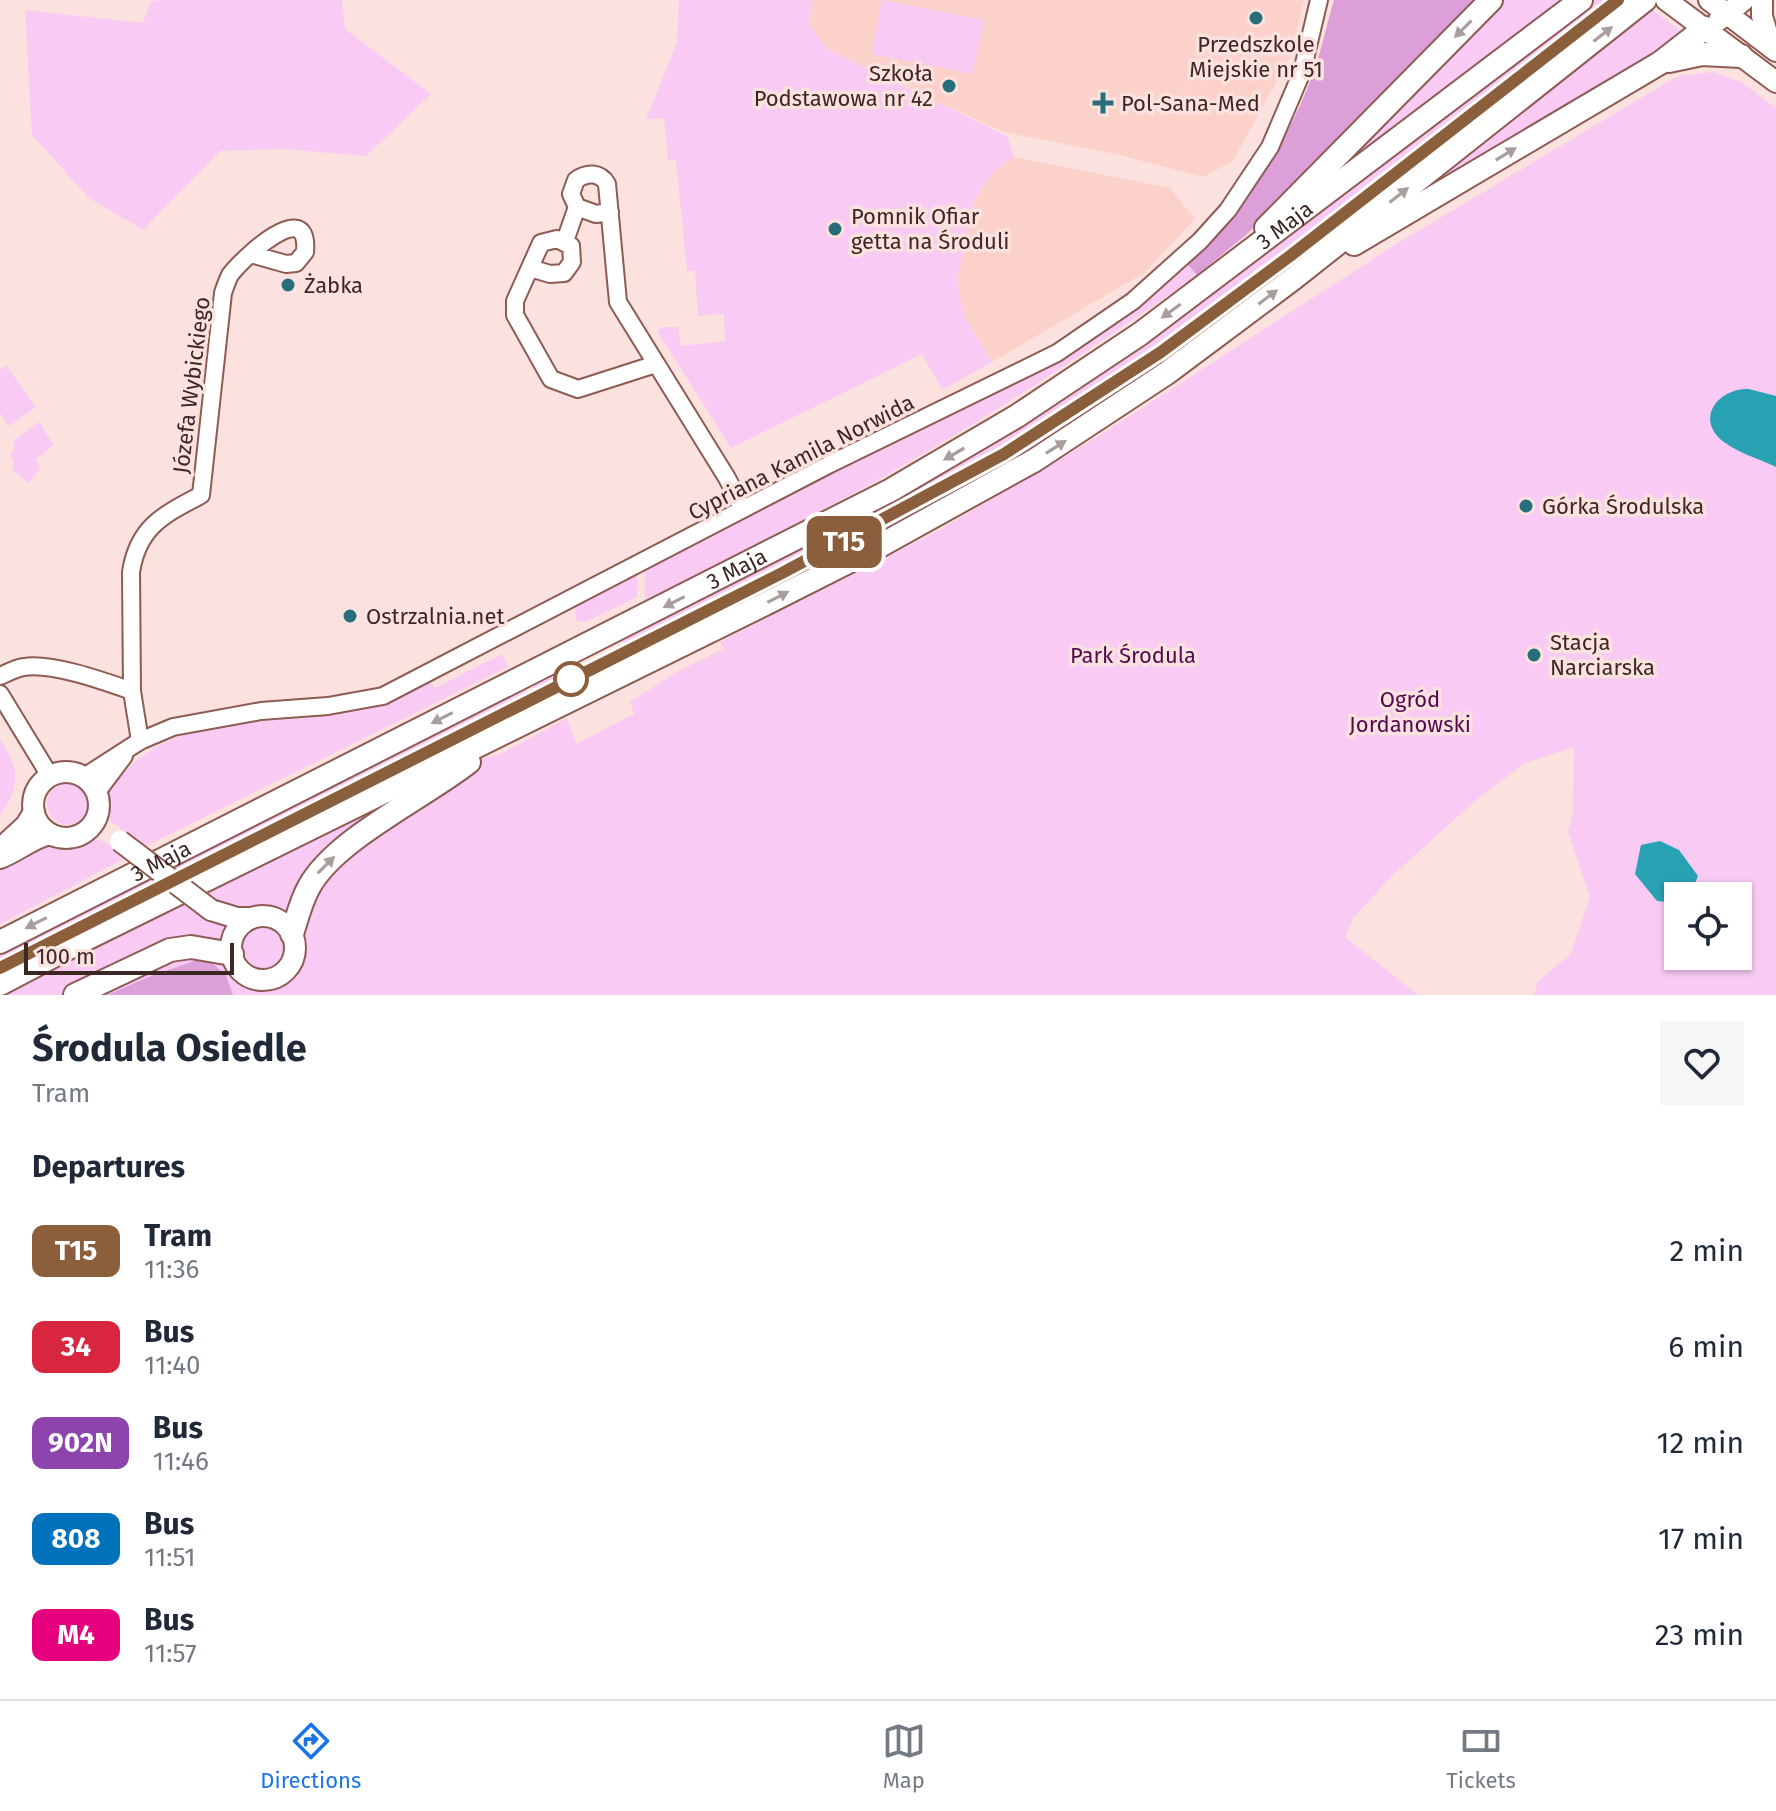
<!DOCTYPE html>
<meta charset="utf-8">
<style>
body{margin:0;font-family:"Fira Sans",sans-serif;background:#f6f6f7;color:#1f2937;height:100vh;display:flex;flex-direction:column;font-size:30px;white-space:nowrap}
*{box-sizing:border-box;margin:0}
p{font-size:26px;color:#747a83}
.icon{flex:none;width:44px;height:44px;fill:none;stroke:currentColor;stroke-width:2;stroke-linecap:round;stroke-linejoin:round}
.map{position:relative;height:995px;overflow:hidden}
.sheet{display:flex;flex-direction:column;background:#fff;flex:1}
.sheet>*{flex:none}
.badge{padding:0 16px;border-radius:12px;font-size:28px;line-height:52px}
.fabs{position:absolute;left:1664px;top:882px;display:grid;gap:16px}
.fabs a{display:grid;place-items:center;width:88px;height:88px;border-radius:0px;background:#fff;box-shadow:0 2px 6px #0004;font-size:40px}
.scale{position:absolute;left:24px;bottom:20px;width:210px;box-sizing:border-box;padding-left:8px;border:4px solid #3d2723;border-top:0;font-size:22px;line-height:28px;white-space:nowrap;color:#3d2723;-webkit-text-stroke:6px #fbe2de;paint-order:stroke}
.map>.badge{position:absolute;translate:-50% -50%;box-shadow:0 0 0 4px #fff}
h2{padding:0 32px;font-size:30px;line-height:72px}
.round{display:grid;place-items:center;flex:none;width:84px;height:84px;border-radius:0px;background:#f6f6f7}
.overview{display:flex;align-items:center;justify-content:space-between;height:136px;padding:0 32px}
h1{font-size:38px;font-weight:700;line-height:60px}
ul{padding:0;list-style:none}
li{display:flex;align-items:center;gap:24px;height:96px;padding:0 32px}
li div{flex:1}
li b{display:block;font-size:30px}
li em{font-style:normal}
li .badge{min-width:88px;font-weight:700;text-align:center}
.tabs{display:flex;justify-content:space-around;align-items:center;height:112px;border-top:2px solid #e0e1e3;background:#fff;font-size:22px;color:#747a83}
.tabs a{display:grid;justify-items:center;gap:4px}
.tabs .on{color:#1a73e8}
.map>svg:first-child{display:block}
</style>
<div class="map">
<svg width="1776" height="995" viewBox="0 0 1776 995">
<rect width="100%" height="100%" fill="#fbe2de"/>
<g fill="#fbd1ca">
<polygon points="813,0 1304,0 1290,57 1233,161 1203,177 1116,154 1008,133 983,123 827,49 809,25"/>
<polygon points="1014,157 1170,188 1195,219 1144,273 992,362 964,316 957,281 974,203 982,187 997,169"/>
</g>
<g fill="#f9caf4" fill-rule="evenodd">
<polygon points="163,0 342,0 345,29 431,94 366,156 282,149 220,151 143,230 89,198 32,135 25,10 143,23 151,1"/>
<polygon points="679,0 813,0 809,25 827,49 1007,136 1014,157 997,169 982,187 974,203 957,281 964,316 992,362 942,390 922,354 731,448 657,331 661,327 678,327 681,346 725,341 724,314 698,316 695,271 687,271 676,160 668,160 664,118 646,119 677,42"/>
<polygon points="882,0 984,20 973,74 871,54"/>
<polygon points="1502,0 1567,0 1307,199"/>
<polygon points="1591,0 1633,0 1251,301 1116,400 909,522 630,661 620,639 949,466"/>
<polygon points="1650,8 1687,36 1385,217"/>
<path d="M1713,72L1741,82L1776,108V396L1749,389L1742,452L1776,467V995H1534L1538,981L1571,954L1590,897L1568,832L1573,812L1574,747L1525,763L1475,801L1394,874L1353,918L1345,937L1418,995H233L226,975L205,957L151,976L107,995H6L157,915L451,767L501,754L567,718L576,744L634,714L630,702L678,671L724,649L720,642L934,533L1102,434L1398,243L1678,76ZM1698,876L1690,896H1738V956H1678V903L1657,901Z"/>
<path d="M1188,265L1197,275C1109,337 1020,397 926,452C835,506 740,552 645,600V570L818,479L1066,356L1099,337Z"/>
<polygon points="6,365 36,407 9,426 0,413 0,370"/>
<polygon points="39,422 54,445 36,459 40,469 29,483 12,469 14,461 10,455 15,449 13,442"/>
<polygon points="637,574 637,597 585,622 576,621 575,606"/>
<path d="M502,654L508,667L146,846L110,821C104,796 110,786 128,768C186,714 259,726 331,715C367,709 397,696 430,682L435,688Z"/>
<polygon points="560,672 567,686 539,699 533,686"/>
<polygon points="522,685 534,709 0,975 0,947"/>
<path d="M0,739C20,772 21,783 0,816Z"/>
<circle cx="68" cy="804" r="21"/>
<polygon points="92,838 105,842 126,858 0,924 0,867 50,839 65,842"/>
</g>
<g fill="#dc9fd7">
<path d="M1334,0H1479L1246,235L1197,275L1188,265C1241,210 1288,144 1314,71C1322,48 1327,23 1334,0Z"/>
<polygon points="205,957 226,975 233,995 107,995 151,976"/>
</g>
<g fill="#28a1b3">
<path d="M1749,389L1776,396V467C1759,459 1739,453 1724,442C1694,419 1718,388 1749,389Z"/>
<polygon points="1660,841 1679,850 1698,876 1690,896 1678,896 1678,903 1657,901 1635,874 1641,845"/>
</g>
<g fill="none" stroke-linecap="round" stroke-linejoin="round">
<defs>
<g id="minor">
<path d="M610,212L596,214L577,207L571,194L576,180C587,172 600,172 607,184L618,302L727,478L743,509"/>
<polyline points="565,241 577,207"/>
<polyline points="530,268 550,274 564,273 572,262 571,246 557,239 541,243 515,301 515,315 551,379 578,389 656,364"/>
<path d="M0,676C7,673 16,668 24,667C51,662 106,682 132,691L140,741"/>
<path d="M132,691L131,572C138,527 163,515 201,495L223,293C225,287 227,281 230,275C242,259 310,194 305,252L296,263L286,264L251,254"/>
<polyline points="0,694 50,776"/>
<polyline points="84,777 140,741 173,727 261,711 328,706 383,696 830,464 1057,353 1133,301 1200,241 1228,210 1270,147 1302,72 1319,0"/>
<polyline points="97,792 124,756"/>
</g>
<g id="tertiary">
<polyline points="1666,0 1776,82"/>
<polyline points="1709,0 1776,51"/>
<polyline points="1762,0 1762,16 1771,47"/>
<polyline points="1719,20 1744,0"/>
<circle cx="66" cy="805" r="33"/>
<polyline points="0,849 26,825 34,812"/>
<path d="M0,858C18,851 32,838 50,834"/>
<polyline points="211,910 237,918 252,918"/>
<circle cx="263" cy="948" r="32"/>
</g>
<g id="secondary">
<polyline points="1669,61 1702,54 1741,56"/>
<polyline points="1266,228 1491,0"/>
<polyline points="1354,244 1660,63 1705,28"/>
<path d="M292,934C297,918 301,901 309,887C335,839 425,797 469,762"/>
<path id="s1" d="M0,942L891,490L1017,416L1140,334L1581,0"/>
<polyline points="0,984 80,942 767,603 874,549 1035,460 1167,373 1294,278 1645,0"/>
<polyline points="75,995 170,950 191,947 232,954"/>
</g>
</defs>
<use href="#minor" stroke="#8e5b53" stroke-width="20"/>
<use href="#tertiary" stroke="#8e5b53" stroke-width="24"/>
<use href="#secondary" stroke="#8e5b53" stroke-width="26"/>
<use href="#minor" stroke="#fff" stroke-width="16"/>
<use href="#tertiary" stroke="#fff" stroke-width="20"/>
<use href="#secondary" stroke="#fff" stroke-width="22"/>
<polyline stroke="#78615d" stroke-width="2" points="0,968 784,572 1004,454 1161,352 1290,256 1617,0"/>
<defs>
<polyline id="tertiary-bridge" points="120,841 211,910"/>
</defs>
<use href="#tertiary-bridge" stroke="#8e5b53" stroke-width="24" stroke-linecap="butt"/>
<use href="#tertiary-bridge" stroke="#fff" stroke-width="20"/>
</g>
<defs><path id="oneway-solid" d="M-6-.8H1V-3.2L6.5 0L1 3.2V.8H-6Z" transform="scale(2)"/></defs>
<g fill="#a89e9c">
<use href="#oneway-solid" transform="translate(1463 29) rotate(135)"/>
<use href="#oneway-solid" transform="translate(1603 34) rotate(-38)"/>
<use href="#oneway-solid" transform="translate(1506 154) rotate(-31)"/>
<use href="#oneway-solid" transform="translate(1399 195) rotate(-38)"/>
<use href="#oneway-solid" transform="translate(1268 297) rotate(-37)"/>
<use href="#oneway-solid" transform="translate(1171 311) rotate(144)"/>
<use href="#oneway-solid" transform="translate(1056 447) rotate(-32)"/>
<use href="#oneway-solid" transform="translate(954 454) rotate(150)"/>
<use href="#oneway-solid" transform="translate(778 597) rotate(-27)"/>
<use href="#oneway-solid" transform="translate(674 602) rotate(153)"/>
<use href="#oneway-solid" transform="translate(442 718) rotate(153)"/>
<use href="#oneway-solid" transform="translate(326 865) rotate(-45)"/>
<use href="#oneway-solid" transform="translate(36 923) rotate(153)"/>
</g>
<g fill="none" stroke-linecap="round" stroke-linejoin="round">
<defs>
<polyline id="line" points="0,968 784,572 1004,454 1161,352 1290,256 1618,0"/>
</defs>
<use href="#line" stroke="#fff" stroke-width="18"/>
<use href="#line" stroke="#8b5e3c" stroke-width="12"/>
</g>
<g fill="#266e7a" stroke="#fbe2de" stroke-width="3">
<circle cx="1256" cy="18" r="8"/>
<circle cx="949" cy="86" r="8"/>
<path d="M1099 91h8v8h8v8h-8v8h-8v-8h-8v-8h8z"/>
<circle cx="835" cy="229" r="8"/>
<circle cx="288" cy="285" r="8"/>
<circle cx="1526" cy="506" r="8"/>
<circle cx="350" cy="616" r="8"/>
<circle cx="1534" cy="655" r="8"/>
</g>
<circle fill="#fff" stroke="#8b5e3c" stroke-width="4" cx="571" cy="679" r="16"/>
<g text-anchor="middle" stroke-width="7" stroke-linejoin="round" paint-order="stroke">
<g font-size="22" fill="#3d2723" stroke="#fbe2de" text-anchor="start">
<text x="1256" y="52" text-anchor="middle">Przedszkole<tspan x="1256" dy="25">Miejskie nr 51</tspan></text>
<text x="933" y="81" text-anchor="end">Szkoła<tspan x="933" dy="25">Podstawowa nr 42</tspan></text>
<text x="1121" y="111">Pol-Sana-Med</text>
<text x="851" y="224">Pomnik Ofiar<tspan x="851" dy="25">getta na Środuli</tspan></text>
<text x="304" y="293">Żabka</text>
<text x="1542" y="514">Górka Środulska</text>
<text x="366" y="624">Ostrzalnia.net</text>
<text x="1550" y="650">Stacja<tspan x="1550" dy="25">Narciarska</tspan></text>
</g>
<g font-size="22" fill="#3d2723" stroke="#fbe2de">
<text dy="8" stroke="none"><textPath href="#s1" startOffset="1474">3 Maja</textPath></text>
<text transform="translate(191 385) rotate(-83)" y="8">Józefa Wybickiego</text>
<text transform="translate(801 457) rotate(-27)" y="8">Cypriana Kamila Norwida</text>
<text dy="8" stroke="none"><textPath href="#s1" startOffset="826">3 Maja</textPath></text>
<text dy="8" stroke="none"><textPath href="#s1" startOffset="180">3 Maja</textPath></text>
</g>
<g font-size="22" fill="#530851" stroke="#fbe2de">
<text x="1133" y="663">Park Środula</text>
<text x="1410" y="707">Ogród<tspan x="1410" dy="25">Jordanowski</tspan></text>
</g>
</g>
</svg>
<div class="fabs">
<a><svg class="icon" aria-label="locate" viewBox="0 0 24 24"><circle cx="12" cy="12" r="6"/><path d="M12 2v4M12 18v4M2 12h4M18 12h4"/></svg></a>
</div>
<div class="scale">100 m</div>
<b class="badge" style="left:844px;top:542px;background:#8b5e3c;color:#fff">T15</b>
</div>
<section class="sheet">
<div class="overview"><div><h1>Środula Osiedle</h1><p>Tram</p></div><a class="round"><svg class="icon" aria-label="heart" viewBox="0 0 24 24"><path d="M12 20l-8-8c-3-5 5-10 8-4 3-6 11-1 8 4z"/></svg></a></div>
<h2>Departures</h2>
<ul>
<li><span class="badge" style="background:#8b5e3c;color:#fff">T15</span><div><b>Tram</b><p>11:36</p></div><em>2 min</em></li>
<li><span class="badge" style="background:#d7263d;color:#fff">34</span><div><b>Bus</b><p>11:40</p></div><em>6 min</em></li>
<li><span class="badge" style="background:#8e44ad;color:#fff">902N</span><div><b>Bus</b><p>11:46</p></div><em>12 min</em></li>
<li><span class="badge" style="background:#0072bc;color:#fff">808</span><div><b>Bus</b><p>11:51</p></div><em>17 min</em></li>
<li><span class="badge" style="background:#e6007e;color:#fff">M4</span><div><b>Bus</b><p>11:57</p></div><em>23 min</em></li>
</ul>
</section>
<nav class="tabs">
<a class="on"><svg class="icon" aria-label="directions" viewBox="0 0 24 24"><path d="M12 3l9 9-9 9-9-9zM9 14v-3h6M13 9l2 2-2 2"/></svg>Directions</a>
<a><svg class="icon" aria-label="map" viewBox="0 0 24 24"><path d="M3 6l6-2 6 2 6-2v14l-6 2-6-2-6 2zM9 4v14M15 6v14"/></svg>Map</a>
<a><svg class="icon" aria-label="tickets" viewBox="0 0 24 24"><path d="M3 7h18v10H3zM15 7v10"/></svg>Tickets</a>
</nav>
